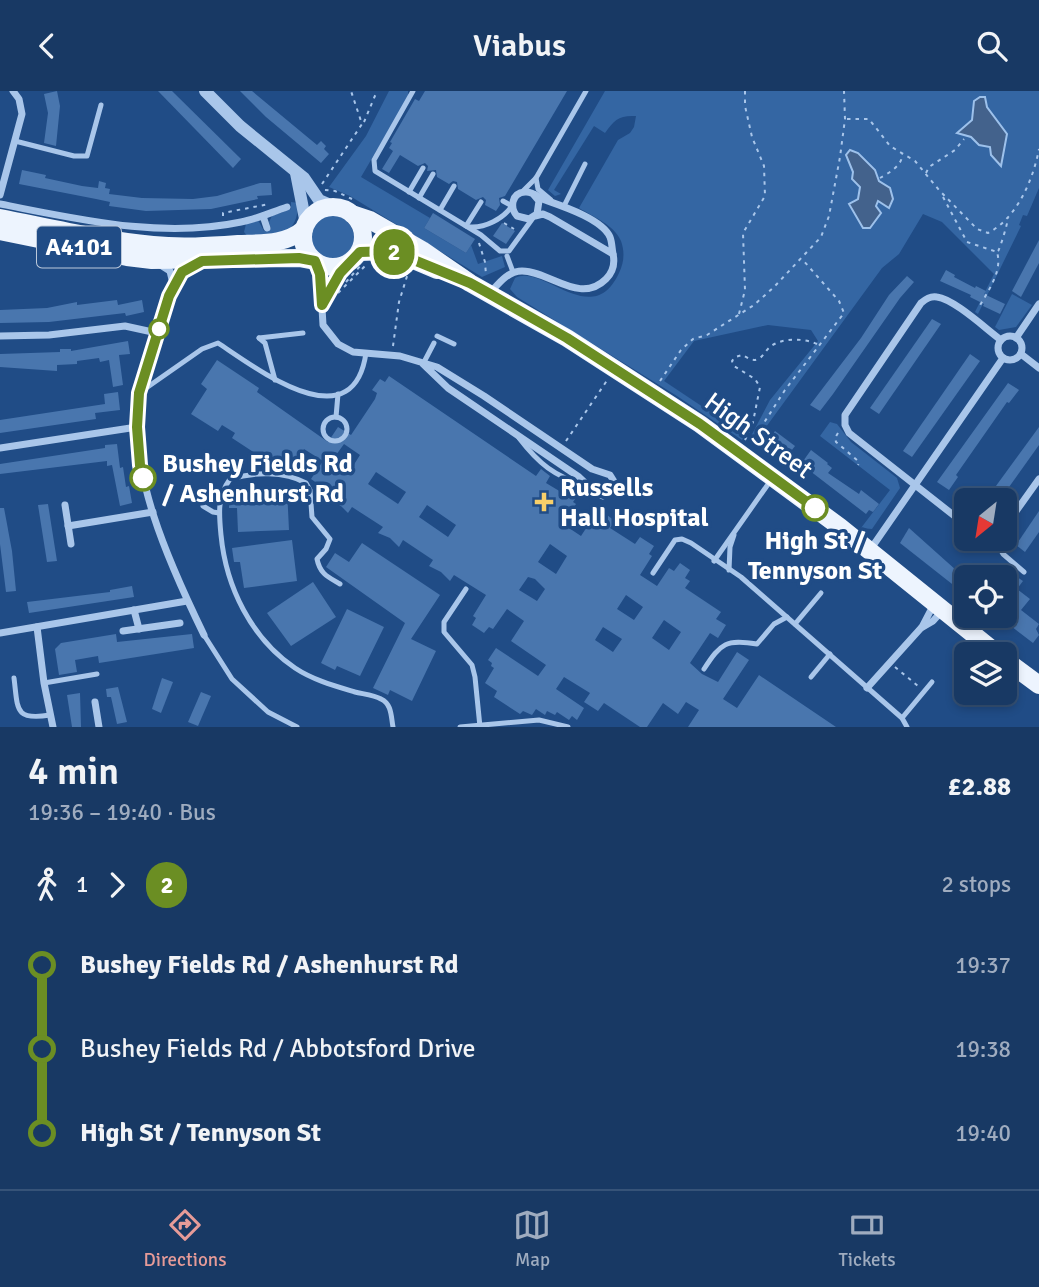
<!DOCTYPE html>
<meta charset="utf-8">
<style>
body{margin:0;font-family:Signika,sans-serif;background:#25446d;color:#f1f3f6;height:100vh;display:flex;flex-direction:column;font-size:26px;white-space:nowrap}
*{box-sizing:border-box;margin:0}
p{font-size:23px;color:#9facbf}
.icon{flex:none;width:38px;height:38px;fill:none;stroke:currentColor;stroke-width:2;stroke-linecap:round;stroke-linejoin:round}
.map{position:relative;height:636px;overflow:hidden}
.sheet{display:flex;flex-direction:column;background:#183964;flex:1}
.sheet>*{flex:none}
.badge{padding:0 14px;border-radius:23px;font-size:24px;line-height:46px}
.needle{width:46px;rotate:210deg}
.fabs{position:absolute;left:954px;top:397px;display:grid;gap:14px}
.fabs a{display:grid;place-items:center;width:63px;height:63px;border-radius:10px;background:#183964;box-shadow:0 4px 10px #0003,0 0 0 2px #365378;font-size:35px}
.map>.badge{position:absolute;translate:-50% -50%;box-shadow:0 0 0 4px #fff}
.legs{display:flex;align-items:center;gap:10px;height:77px;padding:0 28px;font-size:23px}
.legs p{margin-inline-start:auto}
.overview{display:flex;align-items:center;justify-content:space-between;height:119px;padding:0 28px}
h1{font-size:38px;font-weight:600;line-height:52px}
ul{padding:0 28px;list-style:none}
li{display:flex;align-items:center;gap:24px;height:84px;font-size:26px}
li i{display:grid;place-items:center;width:10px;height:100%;margin:0 9px;background:currentColor}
li i::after{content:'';width:18px;height:18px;margin:-9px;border:5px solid;border-radius:50%;background:#183964}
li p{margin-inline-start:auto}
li:first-child i{background:linear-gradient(#0000 50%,currentColor 0)}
li:last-child i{background:linear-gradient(currentColor 50%,#0000 0)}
header{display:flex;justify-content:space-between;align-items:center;height:91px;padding:0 28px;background:#183964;font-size:32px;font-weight:600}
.tab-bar{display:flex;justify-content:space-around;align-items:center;height:98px;border-top:2px solid #365378;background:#183964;font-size:19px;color:#9facbf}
.tab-bar a{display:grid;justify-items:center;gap:4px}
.tab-bar .current{color:#e69b98}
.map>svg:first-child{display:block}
</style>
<header><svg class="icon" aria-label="back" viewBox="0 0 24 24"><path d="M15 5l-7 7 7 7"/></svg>Viabus<svg class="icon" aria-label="search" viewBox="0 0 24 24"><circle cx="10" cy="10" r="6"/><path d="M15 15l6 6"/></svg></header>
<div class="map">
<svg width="1039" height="636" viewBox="0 0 1039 636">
<rect width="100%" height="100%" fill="#204c86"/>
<g fill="#3466a3">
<polygon points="389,0 408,0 408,6 361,86 430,127 424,137 466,162 471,154 478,173 502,165 505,176 482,186 350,105 329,96 366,45"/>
<path d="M605,0H1039V97L1027,125L1023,124L1019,134L1021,135L978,223L975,221L994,183L942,131L923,123L899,163L882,177L755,351L750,347L770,309L818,250L811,239L768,234L694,250L664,290L745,344L742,349L677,305L517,206L510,198L515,187C543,172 592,240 619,182C624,172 625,161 621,150C614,134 594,126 579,117L618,49L630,42L634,36L636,25C619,24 614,29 605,42L594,35L554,99L561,103L555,105L548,99Z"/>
<path d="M291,111L298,112C298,123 296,132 288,140L248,146L244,141L246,133L258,129L264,140L271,138L269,131L272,125L291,118Z"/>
<circle cx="331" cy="147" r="23"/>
<polygon points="1012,203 1032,214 1016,236 999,239 995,236"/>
<polygon points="830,331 837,333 851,351 897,387 900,397 872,438 861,437 890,399 820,345"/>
</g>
<g fill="#43628c" stroke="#9dc1eb" stroke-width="2">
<polygon points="980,6 985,6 987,16 1007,43 1001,75 991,64 990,56 979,54 971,46 957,42 972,29 974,10"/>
<polygon points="850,59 858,62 875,79 879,90 890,97 893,108 889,117 878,110 876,115 881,122 870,137 863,137 849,113 858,108 860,96 852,88 853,81 846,64"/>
</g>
<g fill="#4976ae" fill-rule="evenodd">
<polygon points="57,0 60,15 56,55 44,52 48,22 44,3"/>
<polygon points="158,0 172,0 241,68 233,77"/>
<polygon points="240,0 252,0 317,54 321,50 326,55 324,58 329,63 321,72 266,26"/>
<polygon points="425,0 567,0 505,105 499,107 500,114 496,120 485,114 486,109 483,106 476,109 458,98 457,91 453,90 449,93 437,86 436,79 427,80 428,75 425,72 418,75 400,64 389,82 382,78 393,60 389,57 392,52 390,51 415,8 419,10"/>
<polygon points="22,79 46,84 45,87 82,95 98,97 99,90 106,92 105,97 110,98 109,103 142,107 193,108 217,105 260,92 271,92 272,104 257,105 258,108 211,118 146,120 109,115 110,111 96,108 19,93"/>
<polygon points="433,122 475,148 466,162 424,137"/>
<polygon points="502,132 515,140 506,153 493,145"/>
<polygon points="1039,149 1039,172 1021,206 1012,200"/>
<polygon points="946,179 955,184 954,186 975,197 976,195 986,200 984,203 1005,213 1000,223 983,215 984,213 970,206 971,204 940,190"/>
<polygon points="907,185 914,191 900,207 833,303 820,320 810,314 861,247 889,204"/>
<polygon points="117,209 118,214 142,209 144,221 126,225 125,222 49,231 0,232 0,219 47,217 77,211 77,214"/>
<polygon points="932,228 941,233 879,323 870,317"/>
<polygon points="128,250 130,263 119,264 123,294 113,296 109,269 100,271 99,267 77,270 77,273 57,274 57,280 0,276 0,263 60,261 60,258 71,258 71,260"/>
<polygon points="970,263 980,270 912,366 903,360"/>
<path d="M217,269L259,297L257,301L328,351L338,336L351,344L375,308L377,302L372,299L380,288L385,291L389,285L536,385L541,378L550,385L546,392L561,401L564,396L578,404L573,411L576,413L563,433L581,445L594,425L598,428L603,421L615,430L610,437L635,453L640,446L654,455L649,463L652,465L640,484L657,495L669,477L674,480L680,472L690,479L685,487L690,490L685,497L721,521L716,528L726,534L718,547L710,542L690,572L702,583L718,591L737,561L749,569L723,608L737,617L759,584L836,636H688L699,619L686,611L678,623L663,612L647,636H640L604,612L598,620L584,611L590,602L564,586L556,598L584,617L577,629L572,625L569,629L557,621L555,624L547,620L545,624L536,618L532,624L523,620L520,623L494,606L497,600L485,592L494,577L491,575L492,572L488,569L496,557L538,585L546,574L511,550L524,530L507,518L493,538L489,536L484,542L472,534L476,527L473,525L486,504L454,484L450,490L441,481L429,475L433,469L403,449L399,456L390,447L378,442L383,436L352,416L348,422L341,415L330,409L334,404L311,388L323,370L304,358L293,377L275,365L270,372L232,347L235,342L222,334L218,340L191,323L207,298L201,293ZM344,353L360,364L348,383L331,371ZM376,381L406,401L398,413L368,393ZM427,414L456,434L448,446L419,426ZM550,453L567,465L556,483L538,471ZM528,486L535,488L545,498L537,510L519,499ZM626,504L643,516L634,529L617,518ZM664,529L681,541L669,559L652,547ZM603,536L622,548L613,561L595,549Z"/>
<polygon points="1008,292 1019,299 1009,312 1007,311 956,384 958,386 949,399 937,391"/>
<polygon points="118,301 120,319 95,322 96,328 0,342 0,329 105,313 104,303"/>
<polygon points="1039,336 1039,354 999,410 985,410"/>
<polygon points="775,340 795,355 788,364 768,350"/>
<polygon points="117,353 120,377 123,376 126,396 129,395 132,412 120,415 112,374 107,375 107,370 0,383 0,373 105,357 105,354"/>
<polygon points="811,359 828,372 827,373 832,377 828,382 859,403 861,399 879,413 873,421 869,419 866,423 801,373"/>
<polygon points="287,398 289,439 238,441 237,417 229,417 229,400"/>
<polygon points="48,413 57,470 47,471 38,414"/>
<polygon points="0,417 4,417 12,460 16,500 6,501 0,453"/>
<polygon points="1039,420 1039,441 1025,461 1016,454"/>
<polygon points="909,437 966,488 966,504 900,452"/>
<polygon points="292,449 297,490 244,497 240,471 234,471 232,457"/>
<polygon points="362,452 440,504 411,548 436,560 412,610 390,599 388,604 373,597 405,532 326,476 335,462 349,471"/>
<polygon points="998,473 1023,490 1017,498 1030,508 1021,519 1039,533 1036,538 1039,544 1033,552 1003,529 1004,486 987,486"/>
<polygon points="313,491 336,526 291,555 267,522"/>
<polygon points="132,495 134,506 29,522 27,511 110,501 110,499"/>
<polygon points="347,518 384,536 360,585 337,575 335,579 321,572"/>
<polygon points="116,543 117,551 192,543 194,557 99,572 98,565 75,569 77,581 59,584 55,558 61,552"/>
<polygon points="162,587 173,591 161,622 152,618"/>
<polygon points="118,596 127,631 117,633 111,606 107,606 106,598"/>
<polygon points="201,601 211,605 198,635 188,631"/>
<polygon points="80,602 81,636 72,636 67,604"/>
</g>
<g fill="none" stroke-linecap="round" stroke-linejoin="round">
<g stroke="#a9c6ea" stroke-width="2" stroke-dasharray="3.5 5" stroke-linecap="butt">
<path d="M847,28H869L890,55L915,70L939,99L977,138L988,142C1017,127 1033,89 1039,58"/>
<polyline points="364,31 377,0"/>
<polyline points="926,82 929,76 955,59 964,48"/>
<path d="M880,87C889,82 903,74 902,63"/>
<polyline points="322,93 362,33 351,0"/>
<polyline points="325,99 335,100 352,108"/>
<path d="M943,106L967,151L997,161C1003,181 987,201 978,218"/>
<polyline points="223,125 223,122 269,113"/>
<polyline points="504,132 514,138"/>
<polyline points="479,152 485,171 486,184"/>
<path d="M998,160C1000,158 1008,131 1008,127"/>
<polyline points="346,191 361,174"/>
<polyline points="338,202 366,174"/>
<polyline points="739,223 745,199 743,142 765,105 764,75 752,46 745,15 745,0"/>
<polyline points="393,255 399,211 408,182"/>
<polyline points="660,290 681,259 693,248 707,244 754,214 774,196 821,146 829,125 840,66 845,28 844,0"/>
<polyline points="838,342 835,347 836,351 857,369 859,372 858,374"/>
<path d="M745,349L753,331L760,296L755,288L734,275L732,270L735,266L742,264C747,266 752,271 758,268C763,266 766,259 770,256C782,246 806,247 819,254"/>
<polyline points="566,350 608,288"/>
<polyline points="751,352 785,299 844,222 839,210 802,168"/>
<polyline points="895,576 918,595"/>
</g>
<g stroke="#a9c6ea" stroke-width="5">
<polyline points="413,0 374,69 375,80 481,144 500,160 509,160 533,127"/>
<polyline points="15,50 74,65 87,65 101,14"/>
<polyline points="536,87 538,98 551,109"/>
<polyline points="523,100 536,87 586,0"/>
<polyline points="409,101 423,77"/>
<polyline points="419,107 433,83"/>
<polyline points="564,115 585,73"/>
<polyline points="440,119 454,95"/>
<polyline points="466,135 481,111"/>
<path d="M470,136C485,137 503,128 512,115L503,110"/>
<polyline points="507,165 513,181"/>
<polyline points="437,245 454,253"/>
<polyline points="259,247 265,252 275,289"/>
<polyline points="259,247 303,242"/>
<polyline points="423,273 434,252"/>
<path d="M139,302L202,258L218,252C256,277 353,352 366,262"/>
<polyline points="336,326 338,303"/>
<circle cx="335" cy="338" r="12"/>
<path d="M519,347C539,373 554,385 586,395"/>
<polyline points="203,415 213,421 219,422"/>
<polyline points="994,448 1003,463 1024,481"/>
<polyline points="714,470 771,389"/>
<polyline points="729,479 730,456 734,444"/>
<polyline points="653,482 675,449 682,448 691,452 741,486 902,627 907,636"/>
<path d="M340,493C328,486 320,483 317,468L326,458L330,448L312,426L310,399L306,392C284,380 254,381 230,388C217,406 219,423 221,444C226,496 251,547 295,577C313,589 335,595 355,601C363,603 374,604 381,608C392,613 391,626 393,636"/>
<polyline points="466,498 444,531 444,541 472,574 475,586 480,636"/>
<polyline points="795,533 821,502"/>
<polyline points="204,544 232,588 268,621 297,636"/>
<path d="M704,578C721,552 726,548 757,553L774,533L787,526"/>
<polyline points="811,586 830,563"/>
<path d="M14,587C18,618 14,630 50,624"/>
<polyline points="44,592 97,583"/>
<polyline points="902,627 932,591"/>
<polyline points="460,636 539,629 568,636"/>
</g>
<g stroke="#a9c6ea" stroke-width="7">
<path d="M533,103L539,110L537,123L529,128L517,125C510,117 511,102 525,101C532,100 538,106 545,109C562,115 602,128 610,146C612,151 612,158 613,163L550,126L543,123L535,125"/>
<polyline points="0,104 22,23 19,8 13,0"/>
<path d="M0,113C78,128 161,148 241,131C257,128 272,121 287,116"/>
<polyline points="263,125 267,137"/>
<polyline points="315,170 320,183 323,234 338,253 353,261 400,265 437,276 484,305 592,378 610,384 615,392 612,400 603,405 596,402 579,386 448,297 423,273"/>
<path d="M159,173L170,180L173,193C163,229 145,264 139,300C126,379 170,474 204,544"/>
<polyline points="173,199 182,181 194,174"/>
<path d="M491,201C499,192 508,180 522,180C550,180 580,214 606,188C613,181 615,172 613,163"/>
<polyline points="322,213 340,182 355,167"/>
<polyline points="0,245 49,244 125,235 157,242"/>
<circle cx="1010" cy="257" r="12"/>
<polyline points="1016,247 1039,213"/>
<polyline points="1021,263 1039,277"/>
<polyline points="0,357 137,336"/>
<polyline points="65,414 71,453"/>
<path d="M966,434L849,342L845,334V324L921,212C926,208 930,205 937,206C954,208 986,238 1001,249"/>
<polyline points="68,435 153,421"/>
<polyline points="1004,437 1039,388"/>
<polyline points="870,459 1003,267"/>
<polyline points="134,519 139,538"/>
<polyline points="37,536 44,592 53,636"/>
<polyline points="922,536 934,513"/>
<polyline points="123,540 180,532"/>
<polyline points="0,542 187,510"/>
<polyline points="867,597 921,537 933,530 942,520"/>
<polyline points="95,611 99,636"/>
</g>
<g stroke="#a9c6ea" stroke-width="12">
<polyline points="205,0 240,35 304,87 319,109 335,116"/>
<polyline points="296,82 306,133"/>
</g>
<g stroke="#edf4fe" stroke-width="18">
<circle cx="333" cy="146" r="30"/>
<polyline points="352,123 370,129 422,159 470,192 567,247 700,333 840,436 999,564"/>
<path d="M0,127C51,137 101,149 153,154C181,157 210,155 238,153C261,152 286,154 304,138"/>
<polyline points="0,140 127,166 152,169 299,167 315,170"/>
<polyline points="360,161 392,160 437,179"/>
<polyline points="1004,568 1039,594"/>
</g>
</g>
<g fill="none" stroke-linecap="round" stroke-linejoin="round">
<defs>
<polyline id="line-1" points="143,387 140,374 137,336 139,302 169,205 182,181 202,170 299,167 315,170 320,183 322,214 340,182 360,161 392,160 470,192 490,203 567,247 700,333 815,417"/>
</defs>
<use href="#line-1" stroke="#fff" stroke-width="16"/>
<use href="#line-1" stroke="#6b8e23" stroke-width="10"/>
</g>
<g fill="#fff" stroke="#6b8e23" stroke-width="3.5">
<circle cx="159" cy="238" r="9"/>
<circle cx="143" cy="387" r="12"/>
<circle cx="815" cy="417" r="12"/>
</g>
<path fill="#f7cf6a" stroke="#204c86" stroke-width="2.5" d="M540.5 400.5h7v7h7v7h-7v7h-7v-7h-7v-7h7z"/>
<g text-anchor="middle" stroke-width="7" stroke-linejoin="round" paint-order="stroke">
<rect fill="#204c86" stroke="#bcc9db" stroke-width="2" x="37" y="135.5" width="84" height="41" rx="5"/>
<g font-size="24" font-weight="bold" fill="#fff">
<text x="79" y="164">A4101</text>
</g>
<g font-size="26" fill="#fff" stroke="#204c86">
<text transform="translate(759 344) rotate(36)" y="9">High Street</text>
</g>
<g font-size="26" font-weight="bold" fill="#fff" stroke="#204c86" text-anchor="start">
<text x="162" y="381">Bushey Fields Rd<tspan x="162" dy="30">/ Ashenhurst Rd</tspan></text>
<text x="815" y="458" text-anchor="middle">High St /<tspan x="815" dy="30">Tennyson St</tspan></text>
</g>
<g font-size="26" font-weight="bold" fill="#fff" stroke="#204c86" text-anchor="start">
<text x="560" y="405">Russells<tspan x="560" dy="30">Hall Hospital</tspan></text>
</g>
</g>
</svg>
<div class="fabs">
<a><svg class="needle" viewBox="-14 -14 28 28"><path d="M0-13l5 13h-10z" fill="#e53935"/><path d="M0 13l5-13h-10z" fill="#9facbf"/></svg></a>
<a><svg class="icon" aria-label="locate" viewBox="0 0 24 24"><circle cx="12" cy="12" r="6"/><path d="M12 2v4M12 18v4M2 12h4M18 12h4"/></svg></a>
<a><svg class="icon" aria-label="layers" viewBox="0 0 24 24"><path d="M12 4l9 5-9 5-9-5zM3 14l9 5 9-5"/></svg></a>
</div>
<b class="badge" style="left:394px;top:161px;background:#6b8e23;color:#fff">2</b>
</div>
<section class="sheet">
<div class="overview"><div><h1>4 min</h1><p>19:36 – 19:40 · Bus</p></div><b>£2.88</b></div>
<div class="legs"><svg class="icon" aria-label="walk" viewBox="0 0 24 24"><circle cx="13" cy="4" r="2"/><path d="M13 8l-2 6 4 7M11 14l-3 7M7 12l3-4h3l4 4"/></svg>1<svg class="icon" aria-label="forward" viewBox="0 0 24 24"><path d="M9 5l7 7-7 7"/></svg><b class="badge" style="background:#6b8e23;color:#fff">2</b><p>2 stops</p></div>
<ul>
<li><i style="color:#6b8e23"></i><b>Bushey Fields Rd / Ashenhurst Rd</b><p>19:37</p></li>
<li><i style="color:#6b8e23"></i><span>Bushey Fields Rd / Abbotsford Drive</span><p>19:38</p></li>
<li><i style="color:#6b8e23"></i><b>High St / Tennyson St</b><p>19:40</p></li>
</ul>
</section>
<nav class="tab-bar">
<a class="current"><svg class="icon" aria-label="directions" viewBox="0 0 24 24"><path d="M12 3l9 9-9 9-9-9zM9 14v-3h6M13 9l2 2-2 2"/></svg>Directions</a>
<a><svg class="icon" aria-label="map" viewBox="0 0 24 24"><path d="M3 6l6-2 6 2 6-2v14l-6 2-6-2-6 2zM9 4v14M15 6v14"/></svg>Map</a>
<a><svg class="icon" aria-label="tickets" viewBox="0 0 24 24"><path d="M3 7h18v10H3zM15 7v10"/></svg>Tickets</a>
</nav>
